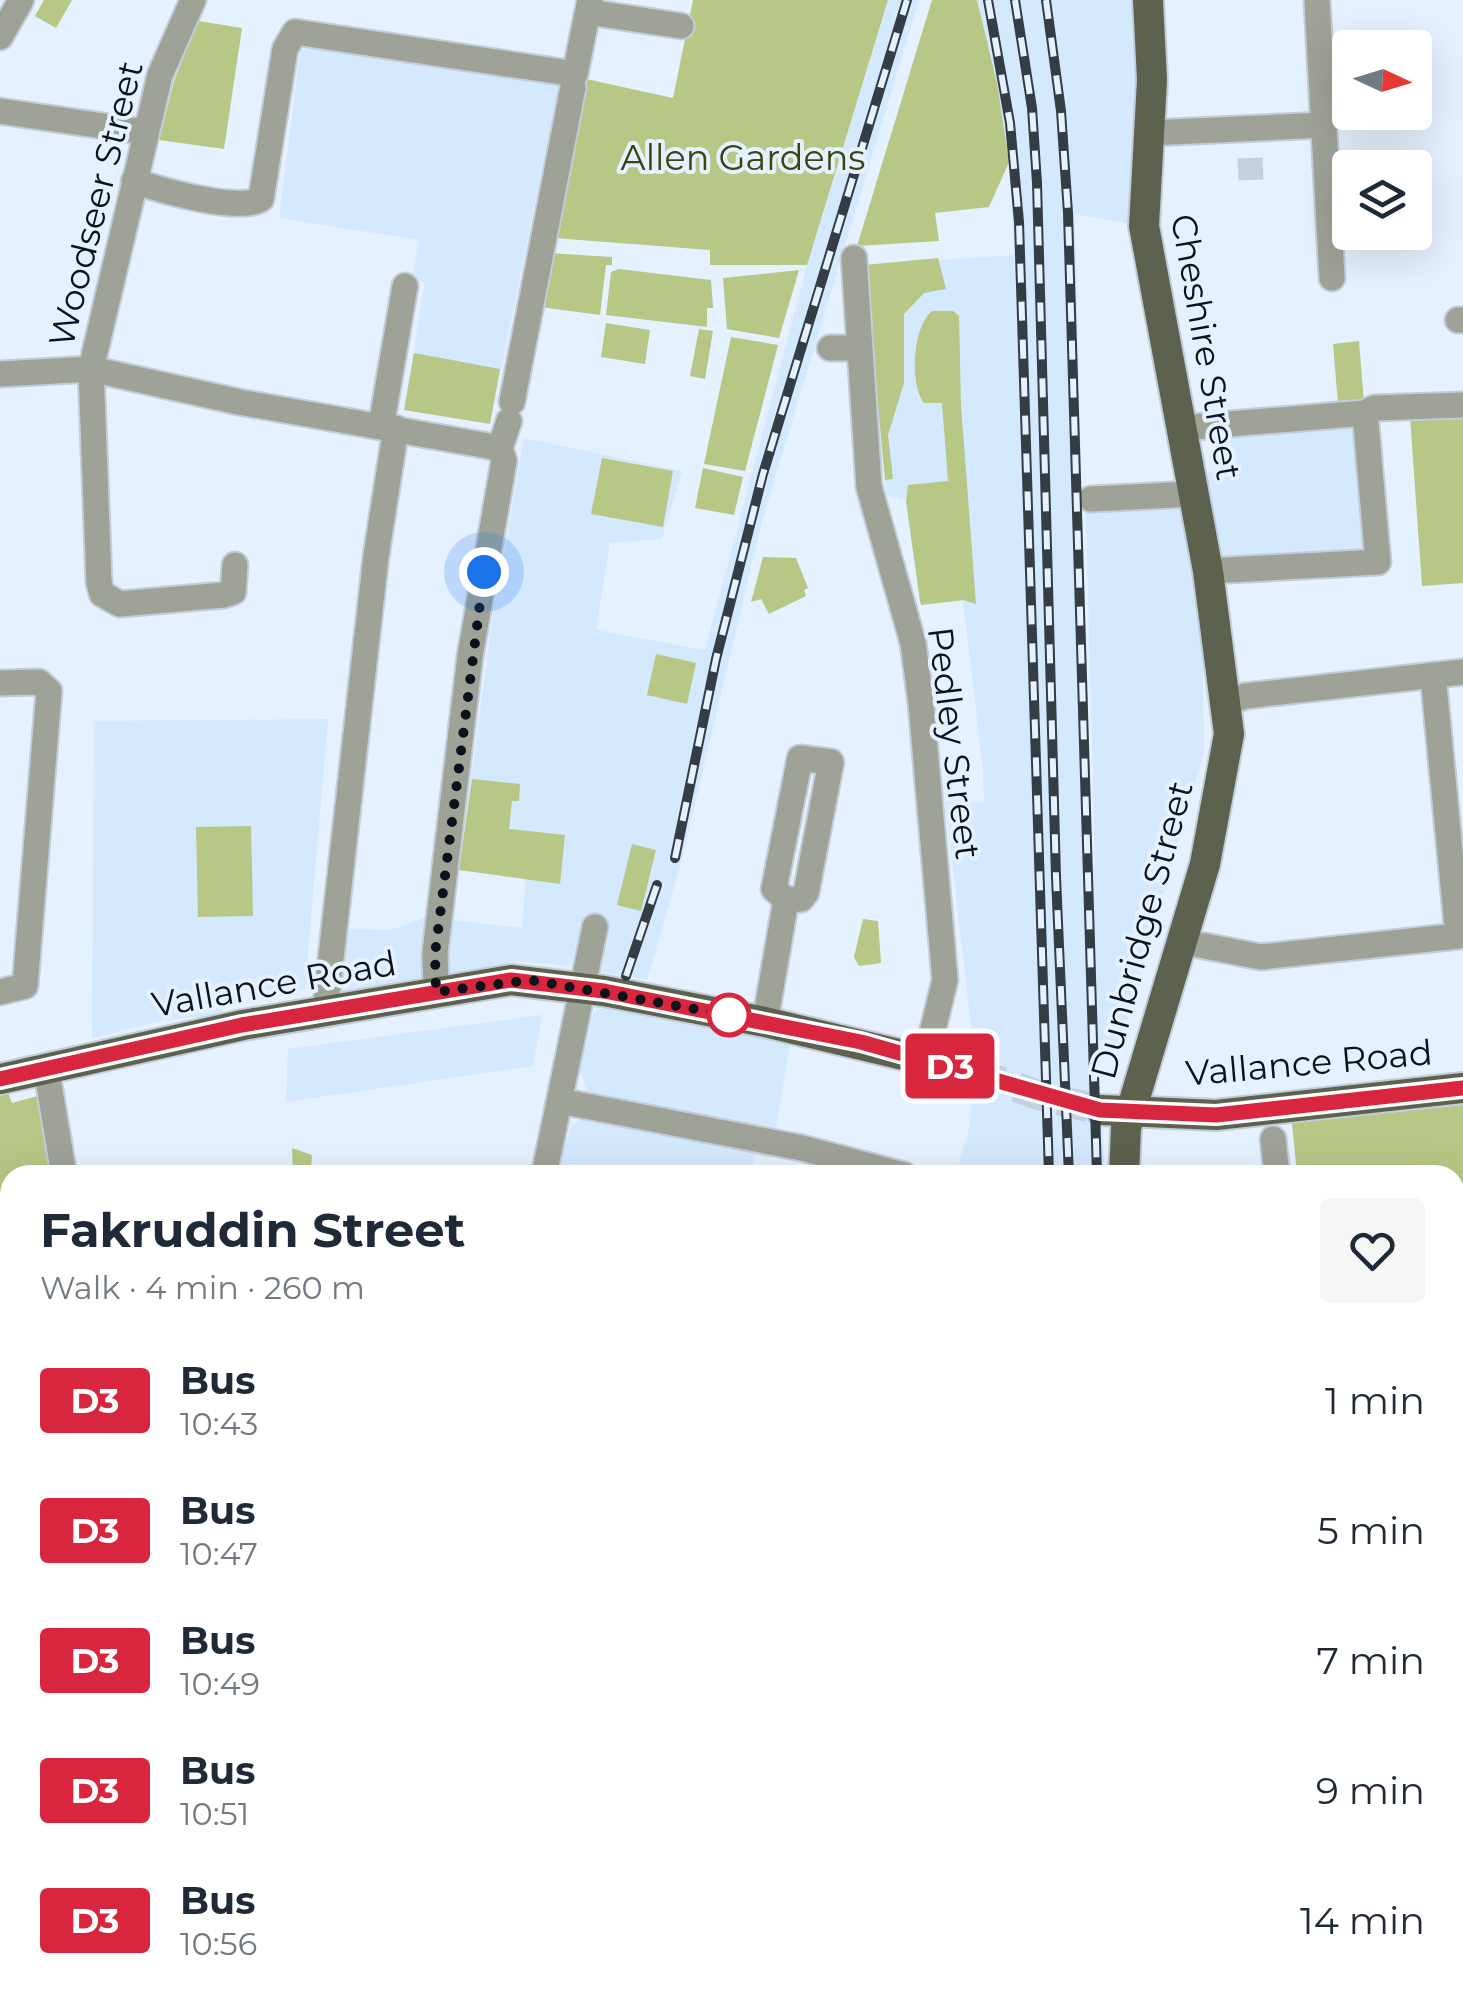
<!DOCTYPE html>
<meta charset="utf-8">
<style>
body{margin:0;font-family:Montserrat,sans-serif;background:#f6f6f7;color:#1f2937;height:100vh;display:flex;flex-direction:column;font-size:38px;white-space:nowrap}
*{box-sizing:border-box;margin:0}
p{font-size:32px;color:#747a83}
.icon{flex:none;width:55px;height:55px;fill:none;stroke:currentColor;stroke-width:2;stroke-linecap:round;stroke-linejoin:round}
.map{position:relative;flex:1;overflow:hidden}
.drawer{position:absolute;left:0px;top:1165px;width:1465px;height:840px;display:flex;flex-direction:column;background:#fff;border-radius:30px 30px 0 0;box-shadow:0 10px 40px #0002}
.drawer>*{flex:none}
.badge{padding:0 20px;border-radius:8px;font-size:35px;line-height:65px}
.needle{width:65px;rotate:94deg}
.buttons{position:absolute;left:1332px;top:30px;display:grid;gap:20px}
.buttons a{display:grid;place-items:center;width:100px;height:100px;border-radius:10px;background:#fff;box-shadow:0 10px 40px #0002;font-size:50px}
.you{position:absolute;width:50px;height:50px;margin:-25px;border:8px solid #fff;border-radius:50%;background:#1a73e8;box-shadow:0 0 0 15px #1a73e833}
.map>.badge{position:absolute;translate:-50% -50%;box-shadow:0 0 0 5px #fff}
.round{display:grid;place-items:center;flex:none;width:105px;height:105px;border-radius:10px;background:#f6f6f7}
.summary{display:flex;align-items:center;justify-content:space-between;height:170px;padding:0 40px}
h1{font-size:48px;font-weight:700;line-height:75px}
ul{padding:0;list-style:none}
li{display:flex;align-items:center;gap:30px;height:130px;padding:0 40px}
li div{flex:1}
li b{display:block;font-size:38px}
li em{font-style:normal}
li .badge{min-width:110px;font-weight:700;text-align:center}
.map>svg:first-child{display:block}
</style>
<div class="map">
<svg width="1463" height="2005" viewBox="0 0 1463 2005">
<rect width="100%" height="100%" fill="#e5f1fe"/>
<g fill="#d4e8fe">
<polygon points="888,0 919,0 762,521 682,859 647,980 601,972 610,930 581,924 571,966 516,961 328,1005 340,929 391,930 426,917 522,928 526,877 459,870 492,621 524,438 682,471 662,539 610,543 596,630 705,650 807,265"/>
<polygon points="977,0 1160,0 1167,108 1152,166 1152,227 1075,214 1090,866 1095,866 1086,513 1182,510 1202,621 1204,752 1120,1049 1098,1040 1105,1175 956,1175 970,1125 974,1052 944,791 965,789 966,800 984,803 983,770 963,601 921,605 906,501 909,489 904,500 886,495 865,265 1014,255 1009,162 997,83"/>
<polygon points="310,45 560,80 490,424 404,410 425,282 412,279 419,240 279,218 300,52"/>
<polygon points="1360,413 1374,561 1209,568 1191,474 1233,470 1229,426"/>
<polygon points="328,719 305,989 221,991 222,1015 165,1020 92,1038 94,721"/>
<polygon points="607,1006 790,1043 771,1158 755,1155 751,1175 557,1175 571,1125 580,1120 586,1085 580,1071 593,1013"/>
<polygon points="542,1015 533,1066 286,1102 288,1049"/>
<polygon points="10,1694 10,1957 0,1932 0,1702"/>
<polygon points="26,1995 147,1995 113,2005 30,2005"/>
<polygon points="243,1995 350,1995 352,2005 215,2005"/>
<polygon points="811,1995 944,1995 944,2005 811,2001"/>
<polygon points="1009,1995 1154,1995 1155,2003 1010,2005"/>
</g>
<g fill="#b7c785">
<polygon points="44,0 72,0 56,28 35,16"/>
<polygon points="693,0 888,0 807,265 710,265 710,250 554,238 586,79 673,98"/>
<polygon points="932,0 977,0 997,83 1009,162 989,207 935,213 939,241 857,246"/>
<polygon points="198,21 242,28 224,149 159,140 174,81"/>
<polygon points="549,253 612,257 612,265 606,265 600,315 540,307"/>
<polygon points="938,258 946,289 924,293 904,314 904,383 888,435 893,479 885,480 865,265"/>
<polygon points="619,269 711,280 713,308 707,308 707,327 606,315 611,272"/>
<polygon points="799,270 779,338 727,329 723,278"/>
<path d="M932,311H953L959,316L961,405L976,604L963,600L921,605L920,601L906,501L908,485L948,481L942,403H924C909,384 913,326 932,311Z"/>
<polygon points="606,323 650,330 645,364 601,357"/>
<polygon points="699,329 713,331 705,379 690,376"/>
<polygon points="731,337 778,345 745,471 704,464"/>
<polygon points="1359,341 1364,402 1338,404 1333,344"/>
<polygon points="414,353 500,369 490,424 404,410"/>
<polygon points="1463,412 1463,583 1422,586 1410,417"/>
<polygon points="602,458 673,471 663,527 591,514"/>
<polygon points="703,468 743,477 734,515 695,508"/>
<polygon points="763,557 796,558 808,588 804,590 806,596 769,614 761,599 751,602"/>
<polygon points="656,654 696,663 687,704 647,695"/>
<polygon points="472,779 520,784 519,801 512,801 509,829 565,835 560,884 459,870"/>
<polygon points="251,826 253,916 198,917 196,827"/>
<polygon points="632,844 656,850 641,911 617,905"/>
<polygon points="863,919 878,921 881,963 859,966 854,957"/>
<polygon points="8,1093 12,1103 41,1095 50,1175 10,1175 10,1343 0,1344 0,1096"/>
<polygon points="1463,1105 1463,1370 1455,1370 1455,1175 1297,1175 1292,1123"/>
<polygon points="292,1148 312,1155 311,1171 331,1175 293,1175"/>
<polygon points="10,1437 10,1576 0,1584 0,1438"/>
<polygon points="1455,1528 1463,1531 1463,1967 1455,1966"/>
<polygon points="490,1995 651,1995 651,2005 488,2005"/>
</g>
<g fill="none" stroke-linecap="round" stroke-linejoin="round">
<polyline stroke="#c4d0dc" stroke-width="25" stroke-dasharray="25 12" stroke-linecap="butt" points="1250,158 1251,180"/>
<polyline stroke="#c4d0dc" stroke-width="30" stroke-dasharray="30 15" stroke-linecap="butt" points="974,1072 1041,1096 1101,1110"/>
<defs>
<g id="minor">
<polyline points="193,0 160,75 91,369 99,583 102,594 120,604 224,595 233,592 235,565"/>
<polyline points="1317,0 1332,278"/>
<polyline points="588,12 681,26"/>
<polyline points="0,37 21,0"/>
<polyline points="0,111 145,132"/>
<polyline points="1148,133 1325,125"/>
<path d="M134,181C160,190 239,213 261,199L285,49L295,32L575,74L590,0"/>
<polyline points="854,258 869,487 913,643 921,703 945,980 926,1058"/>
<polyline points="1458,320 1463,320"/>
<polyline points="830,348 858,348"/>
<polyline points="0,374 91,369 239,402 500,448"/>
<polyline points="512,402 573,87"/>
<polyline points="381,427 405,286"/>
<polyline points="1180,428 1365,413 1374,408 1463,405"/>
<polyline points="1091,499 1193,494"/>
<polyline points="1208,571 1378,562 1365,413"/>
<polyline points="0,683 39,682 49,691 25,986 0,992"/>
<polyline points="1225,704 1245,696 1463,672"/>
<polygon points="800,758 831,762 806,893 801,899 786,900 774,889"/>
<polyline points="1184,942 1261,957 1458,936 1433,675"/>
<polyline points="436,992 435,953 470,656 504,461 500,448 509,421"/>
<polyline points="325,1011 376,556 396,428"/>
<polyline points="765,1022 786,900"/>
<polyline points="46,1067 64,1175"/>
<polyline points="560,1101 802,1148 904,1175"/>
<polyline points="1273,1139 1277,1175"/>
<polyline points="544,1175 595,927"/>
<polyline points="0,1347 10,1346"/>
<polyline points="1455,1386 1463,1385"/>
<polyline points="1455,1509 1463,1512"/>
<polyline points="0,1959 10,1985"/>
<polyline points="366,1995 368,2005"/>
<polyline points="168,2005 196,1995"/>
<polyline points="793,2005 793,1995"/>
</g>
<g id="major">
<polyline points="0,1079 243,1025 511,980 604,991 765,1022 974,1072"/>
<polyline points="1101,1110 1216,1115 1463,1088"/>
<polyline points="1124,1175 1126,1128 1205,864 1229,734 1208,571 1144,226 1152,80 1148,0"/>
<polyline points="1198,2005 1199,1995"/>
</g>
</defs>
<use href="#minor" stroke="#c2cdd9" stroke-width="29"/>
<use href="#major" stroke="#c2cdd9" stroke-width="34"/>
<use href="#minor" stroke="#9fa297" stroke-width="25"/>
<use href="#major" stroke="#5d624f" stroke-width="30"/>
<defs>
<g id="rail">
<polyline points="988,0 1010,123 1019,222 1049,1175"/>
<polyline points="1015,0 1032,108 1037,183 1056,877 1069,1175"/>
<polyline points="1046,0 1061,111 1068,213 1097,1175"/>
<polyline points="675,858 716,659 763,474 907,0"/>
<polyline points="626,976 657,885"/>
<polyline points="1050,1995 1051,2005"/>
<polyline points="1074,1995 1075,2005"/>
<polyline points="1119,1995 1120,2005"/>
</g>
</defs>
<use href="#rail" stroke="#343c44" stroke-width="10"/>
<use href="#rail" stroke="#e5f1fe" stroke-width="6" stroke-dasharray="19" stroke-linecap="butt"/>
</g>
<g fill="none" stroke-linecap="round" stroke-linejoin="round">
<defs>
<polyline id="line" points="0,1079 242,1025 511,980 604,991 861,1042 1100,1110 1216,1115 1463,1088"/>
</defs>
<use href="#line" stroke="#fff" stroke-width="22"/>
<use href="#line" stroke="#d7263d" stroke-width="15"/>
<polyline stroke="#0b1219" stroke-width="10" stroke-dasharray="0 18" points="484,572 435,954 436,992 530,980 729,1015"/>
</g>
<circle fill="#fff" stroke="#d7263d" stroke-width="5" cx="729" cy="1015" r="20"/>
<g text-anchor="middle" stroke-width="8" stroke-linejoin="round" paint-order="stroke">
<g font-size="35" fill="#3b4511" stroke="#e5f1fe">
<text x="743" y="170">Allen Gardens</text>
</g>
<g font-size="35" fill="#0b1219" stroke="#e5f1fe">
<text transform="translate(96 204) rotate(-76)" y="12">Woodseer Street</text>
<text transform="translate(1206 347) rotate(80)" y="12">Cheshire Street</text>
<text transform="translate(954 743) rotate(83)" y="12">Pedley Street</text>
<text transform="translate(1142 930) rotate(-75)" y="12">Dunbridge Street</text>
<text transform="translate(274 984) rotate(-10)" y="12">Vallance Road</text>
<text transform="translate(1309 1063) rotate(-5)" y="12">Vallance Road</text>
</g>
</g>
</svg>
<div class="buttons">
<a><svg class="needle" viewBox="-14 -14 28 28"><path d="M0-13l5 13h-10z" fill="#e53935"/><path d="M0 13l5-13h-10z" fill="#747a83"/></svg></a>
<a><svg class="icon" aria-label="layers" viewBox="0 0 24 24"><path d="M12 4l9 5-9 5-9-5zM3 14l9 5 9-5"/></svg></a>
</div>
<div class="you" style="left:484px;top:572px"></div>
<b class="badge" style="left:950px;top:1066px;background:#d7263d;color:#fff">D3</b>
<section class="drawer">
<div class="summary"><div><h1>Fakruddin Street</h1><p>Walk · 4 min · 260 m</p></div><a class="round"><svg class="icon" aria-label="heart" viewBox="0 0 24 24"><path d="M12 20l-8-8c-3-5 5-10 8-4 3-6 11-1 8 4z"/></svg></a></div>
<ul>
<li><span class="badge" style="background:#d7263d;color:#fff">D3</span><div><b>Bus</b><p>10:43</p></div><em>1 min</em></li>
<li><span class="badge" style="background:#d7263d;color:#fff">D3</span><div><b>Bus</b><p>10:47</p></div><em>5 min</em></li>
<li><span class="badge" style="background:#d7263d;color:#fff">D3</span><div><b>Bus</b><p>10:49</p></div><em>7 min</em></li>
<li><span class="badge" style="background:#d7263d;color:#fff">D3</span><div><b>Bus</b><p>10:51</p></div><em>9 min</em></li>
<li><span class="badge" style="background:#d7263d;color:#fff">D3</span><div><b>Bus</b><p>10:56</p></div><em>14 min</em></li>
</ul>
</section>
</div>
